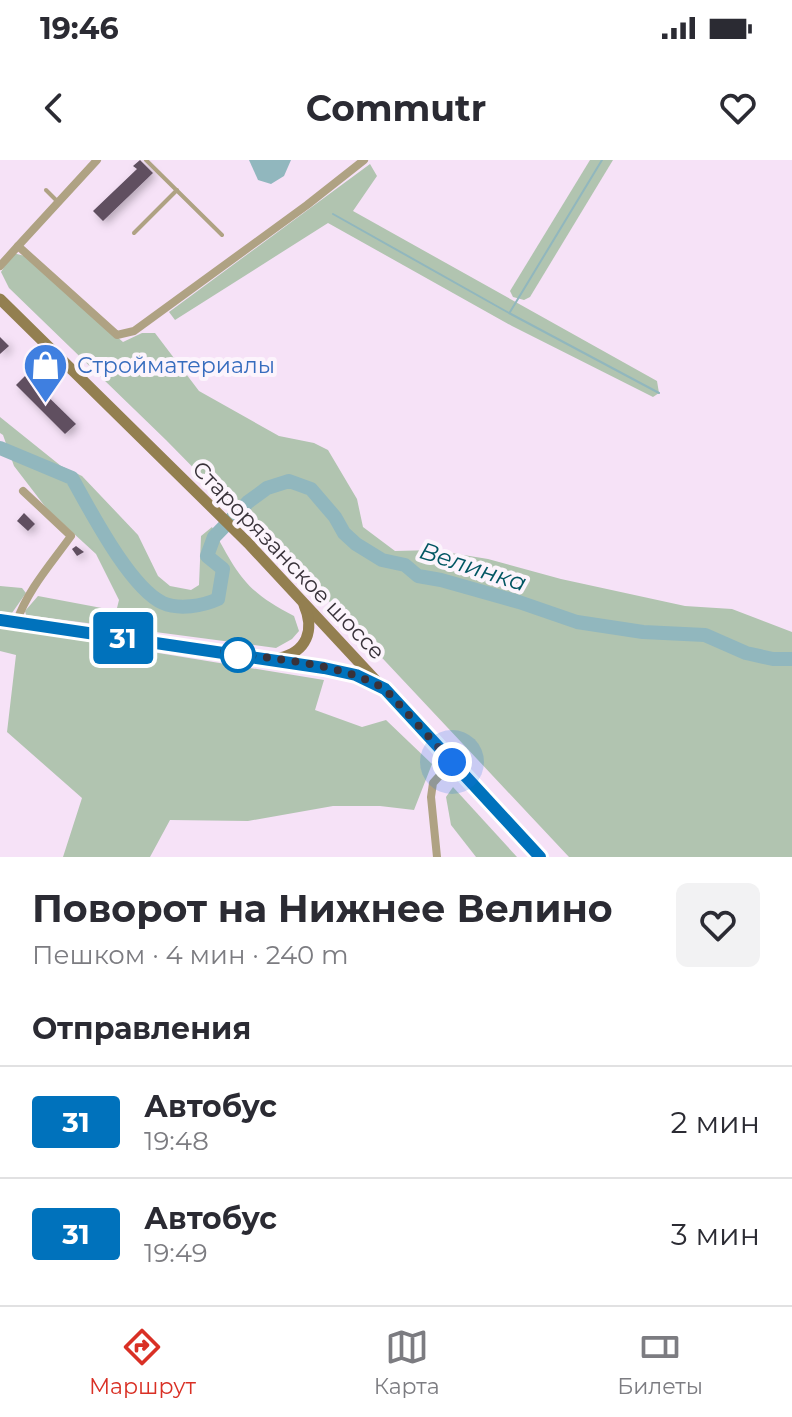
<!DOCTYPE html>
<html lang="ru">
<meta charset="utf-8">
<style>
body{margin:0;font-family:Montserrat,sans-serif;background:#f2f2f3;color:#2b2b33;height:100vh;display:flex;flex-direction:column;font-size:30px;white-space:nowrap}
*{box-sizing:border-box;margin:0}
p{font-size:26px;color:#7c7c81}
.icon{flex:none;width:44px;height:44px;fill:none;stroke:currentColor;stroke-width:2;stroke-linecap:round;stroke-linejoin:round}
.map{position:relative;height:697px;overflow:hidden}
.panel{display:flex;flex-direction:column;background:#fff;flex:1}
.panel>*{flex:none}
.badge{padding:0 16px;border-radius:6px;font-size:28px;line-height:52px}
.you{position:absolute;width:40px;height:40px;margin:-20px;border:6px solid #fff;border-radius:50%;background:#1a73e8;box-shadow:0 0 0 12px #1a73e833}
.map>.badge{position:absolute;translate:-50% -50%;box-shadow:0 0 0 4px #fff}
h2{padding:0 32px;font-size:30px;line-height:72px}
.round{display:grid;place-items:center;flex:none;width:84px;height:84px;border-radius:12px;background:#f2f2f3}
.overview{display:flex;align-items:center;justify-content:space-between;height:136px;padding:0 32px}
h1{font-size:38px;font-weight:700;line-height:60px}
ul{padding:0;list-style:none}
li{display:flex;align-items:center;gap:24px;height:112px;padding:0 32px;border-top:2px solid #e1e1e2}
li div{flex:1}
li b{display:block;font-size:30px}
li em{font-style:normal}
li .badge{min-width:88px;font-weight:700;text-align:center}
.status{display:flex;justify-content:space-between;align-items:center;height:56px;padding:0 40px;background:#fff;direction:ltr}
.status svg{height:22px;fill:currentColor}
header{display:flex;justify-content:space-between;align-items:center;height:104px;padding:0 32px;background:#fff;font-size:36px;font-weight:700}
.dock{display:flex;justify-content:space-around;align-items:center;height:112px;border-top:2px solid #e1e1e2;background:#fff;font-size:22px;color:#7c7c81}
.dock a{display:grid;justify-items:center;gap:4px}
.dock .current{color:#d93025}
.map>svg:first-child{display:block}
</style>
<div class="status"><b>19:46</b><svg viewBox="0 0 49 12"><path d="M0 12V9h3v3zM5 12V6h3v6zM10 12V3h3v9zM15 12V0h3v12zM26 1h20v11H26zM47 4h2v5h-2z"/></svg></div>
<header><svg class="icon" aria-label="back" viewBox="0 0 24 24"><path d="M15 5l-7 7 7 7"/></svg>Commutr<svg class="icon" aria-label="heart" viewBox="0 0 24 24"><path d="M12 20l-8-8c-3-5 5-10 8-4 3-6 11-1 8 4z"/></svg></header>
<div class="map">
<svg width="792" height="697" viewBox="0 0 792 697">
<defs>
<filter id="shadow"><feDropShadow dx="3.5" dy="3.5" stdDeviation="4" flood-color="#0004"/></filter>
</defs>
<rect width="100%" height="100%" fill="#f6e2f7"/>
<g fill="#b1c4b0">
<polygon points="590,0 613,0 530,137 524,140 513,137 510,131"/>
<polygon points="370,4 377,16 353,51 657,221 659,233 653,237 512,166 328,63 175,160 169,152"/>
<path d="M13,93L25,96L123,182L142,173H155L199,231L279,276L314,283L328,290L357,339L363,367L395,391L433,390L488,399L561,419L685,446L732,449L792,472V697H569L279,388C264,375 239,346 223,338L166,280L9,128L1,112Z"/>
<path d="M0,257L61,306L82,316L138,375L158,416L170,426L191,430L199,425L201,376L212,367C238,415 245,431 294,456L299,471L292,479L276,488L26,455L25,451L38,436L107,449L117,448L119,440L96,394L47,349L14,306L3,275L0,273Z"/>
<polygon points="0,426 22,428 26,433 12,453 0,453"/>
<polygon points="0,467 324,520 315,550 362,567 386,560 432,604 414,650 380,646 333,646 248,661 170,660 150,697 63,697 82,638 7,572 16,495 0,491"/>
<polygon points="453,627 517,697 476,697 451,665 446,637"/>
</g>
<polygon fill="#91b7be" points="249,0 291,0 284,16 271,24 258,20"/>
<g fill="none" stroke-linecap="round" stroke-linejoin="round">
<g stroke="#91b7be" stroke-width="2">
<polyline points="333,54 509,153 659,233"/>
<polyline points="510,152 602,0"/>
</g>
<path stroke="#91b7be" stroke-width="14" d="M0,288L72,318C90,350 130,428 163,443C179,450 203,446 218,439L223,409L207,396L214,377L248,342L267,328L289,321L311,329L335,357L344,373L356,384L382,400L405,405L418,416L441,420L519,442L577,462L643,472L705,475L746,493L773,499H792"/>
</g>
<g fill="#604f61" filter="url(#shadow)">
<polygon points="140,0 153,13 103,61 93,51 137,9 133,6"/>
<polygon points="0,177 9,186 0,194"/>
<polygon points="26,215 76,264 65,274 16,225"/>
<polygon points="24,353 35,364 28,371 17,361"/>
<polygon points="76,386 84,392 77,396 72,389"/>
</g>
<g fill="none" stroke-linecap="round" stroke-linejoin="round">
<g stroke="#afa283" stroke-width="4">
<polyline points="146,0 222,75"/>
<polyline points="46,30 58,42"/>
<polyline points="134,73 177,30"/>
</g>
<g stroke="#afa283" stroke-width="8">
<polyline points="18,86 97,0"/>
<polyline points="0,106 18,86 117,175 134,171 307,45 364,0"/>
<path d="M16,463C28,429 51,404 71,376L23,331"/>
<polyline points="437,697 431,637 433,623 452,602"/>
</g>
<g stroke="#937f50" stroke-width="11">
<polyline points="0,139 248,383 540,697"/>
<polyline points="0,460 324,508 356,515 378,525"/>
<path d="M279,498C307,492 315,470 304,445"/>
</g>
</g>
<g fill="none" stroke-linecap="round" stroke-linejoin="round">
<defs>
<polyline id="line" points="0,460 324,508 356,515 385,529 540,697"/>
</defs>
<use href="#line" stroke="#fff" stroke-width="18"/>
<use href="#line" stroke="#0072bc" stroke-width="12"/>
<path stroke="#39323a" stroke-width="8" stroke-dasharray="0 14.4" d="M238,495L224,492C277,500 338,502 385,529L452,602"/>
</g>
<defs>
<symbol id="shop-pin" viewBox="-11 -11 22 30"><path d="M0 17L-7.5 6A9.5 9.5 0 1 1 7.5 6Z" fill="#3f7fe0" stroke="#fcf4fc"/><path d="M-5-2.5h2.3a2.7 3.5 0 0 1 5.4 0H5L5.5 6h-11ZM-1.5-2.5h3a1.5 2.3 0 0 0-3 0Z" fill="#fff"/></symbol>
</defs>
<g fill-rule="evenodd">
<use href="#shop-pin" x="20" y="180" width="51" height="69"/>
</g>
<circle fill="#fff" stroke="#0072bc" stroke-width="4" cx="238" cy="495" r="16"/>
<g text-anchor="middle" stroke-width="8" stroke-linejoin="round" paint-order="stroke">
<g font-size="22" fill="#366cbe" stroke="#fcf4fc" text-anchor="start">
<text x="77" y="213">Стройматериалы</text>
</g>
<g font-size="22" fill="#39323a" stroke="#fcf4fc">
<text transform="translate(289 400) rotate(46)" y="8">Старорязанское шоссе</text>
</g>
<g font-size="24" font-style="italic" fill="#015662" stroke="#fcf4fc">
<text transform="translate(473 407) rotate(18)" y="8">Велинка</text>
</g>
</g>
</svg>
<div class="you" style="left:452px;top:602px"></div>
<b class="badge" style="left:123px;top:478px;background:#0072bc;color:#fff">31</b>
</div>
<section class="panel">
<div class="overview"><div><h1>Поворот на Нижнее Велино</h1><p>Пешком · 4 мин · 240 m</p></div><a class="round"><svg class="icon" aria-label="heart" viewBox="0 0 24 24"><path d="M12 20l-8-8c-3-5 5-10 8-4 3-6 11-1 8 4z"/></svg></a></div>
<h2>Отправления</h2>
<ul>
<li><span class="badge" style="background:#0072bc;color:#fff">31</span><div><b>Автобус</b><p>19:48</p></div><em>2 мин</em></li>
<li><span class="badge" style="background:#0072bc;color:#fff">31</span><div><b>Автобус</b><p>19:49</p></div><em>3 мин</em></li>
</ul>
</section>
<nav class="dock">
<a class="current"><svg class="icon" aria-label="directions" viewBox="0 0 24 24"><path d="M12 3l9 9-9 9-9-9zM9 14v-3h6M13 9l2 2-2 2"/></svg>Маршрут</a>
<a><svg class="icon" aria-label="map" viewBox="0 0 24 24"><path d="M3 6l6-2 6 2 6-2v14l-6 2-6-2-6 2zM9 4v14M15 6v14"/></svg>Карта</a>
<a><svg class="icon" aria-label="tickets" viewBox="0 0 24 24"><path d="M3 7h18v10H3zM15 7v10"/></svg>Билеты</a>
</nav>
